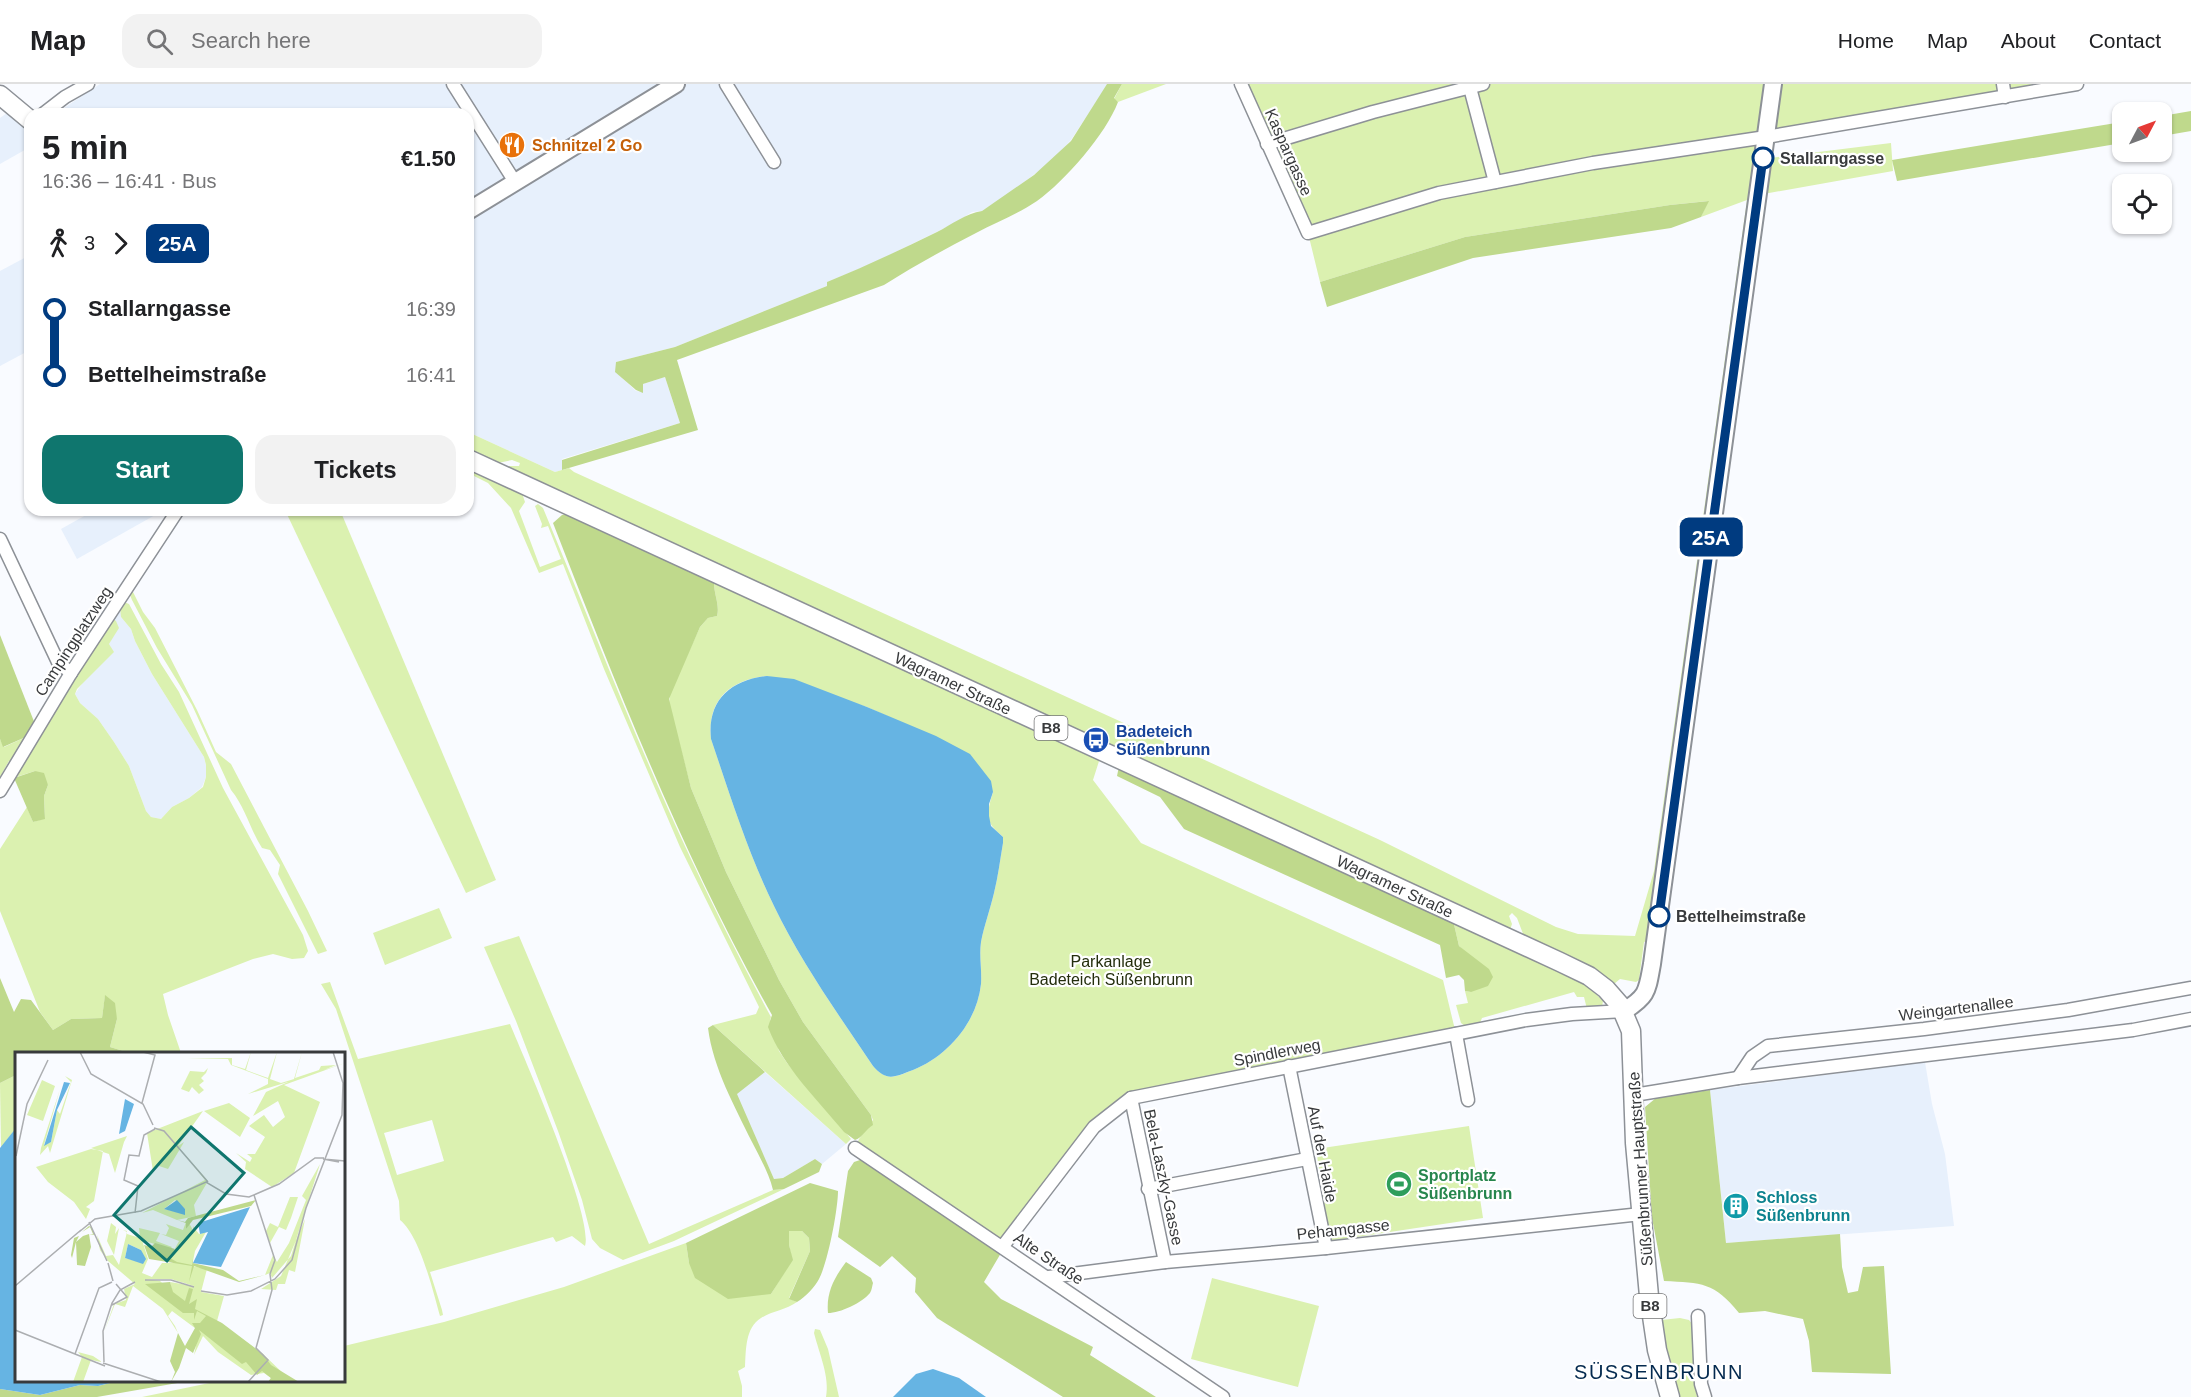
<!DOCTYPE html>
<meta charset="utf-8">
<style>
body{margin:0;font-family:Helvetica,sans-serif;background:#f2f2f2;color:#202124;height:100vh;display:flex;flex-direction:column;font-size:22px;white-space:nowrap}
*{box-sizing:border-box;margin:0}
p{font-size:20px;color:#757577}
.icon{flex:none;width:33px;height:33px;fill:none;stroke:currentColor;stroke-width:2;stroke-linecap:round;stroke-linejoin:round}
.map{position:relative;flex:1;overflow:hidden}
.side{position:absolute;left:24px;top:24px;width:450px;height:408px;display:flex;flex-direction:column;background:#fff;border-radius:18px;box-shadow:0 2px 4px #0004}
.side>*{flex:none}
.badge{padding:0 12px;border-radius:9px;font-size:21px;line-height:39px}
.needle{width:39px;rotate:49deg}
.buttons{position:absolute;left:2112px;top:18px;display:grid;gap:12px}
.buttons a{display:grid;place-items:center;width:60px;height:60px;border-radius:12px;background:#fff;box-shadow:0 2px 4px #0004;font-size:30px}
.map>.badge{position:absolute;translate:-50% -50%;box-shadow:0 0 0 3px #fff}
.legs{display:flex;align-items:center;gap:9px;height:66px;padding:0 18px;font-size:20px}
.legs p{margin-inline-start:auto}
.head{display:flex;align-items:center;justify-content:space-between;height:102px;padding:0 18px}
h1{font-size:33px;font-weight:600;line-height:45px}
.button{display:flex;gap:12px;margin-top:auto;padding:12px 18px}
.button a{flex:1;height:69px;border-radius:18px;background:#0f766e;color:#fff;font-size:24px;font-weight:600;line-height:69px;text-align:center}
.button a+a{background:#f2f2f2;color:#202124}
ul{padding:0 18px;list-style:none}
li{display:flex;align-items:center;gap:21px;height:66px;font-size:22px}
li i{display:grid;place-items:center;width:9px;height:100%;margin:0 8px;background:currentColor}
li i::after{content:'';width:15px;height:15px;margin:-8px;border:4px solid;border-radius:50%;background:#fff}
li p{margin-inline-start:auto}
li:first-child i{background:linear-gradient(#0000 50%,currentColor 0)}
li:last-child i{background:linear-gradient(currentColor 50%,#0000 0)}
header{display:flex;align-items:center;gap:36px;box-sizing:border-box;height:84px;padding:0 30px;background:#fff;border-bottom:2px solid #e0e0e0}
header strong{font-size:28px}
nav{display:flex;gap:33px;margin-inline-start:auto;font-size:21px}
.search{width:420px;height:54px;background:#f2f2f2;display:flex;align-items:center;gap:15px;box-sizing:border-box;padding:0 21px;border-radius:18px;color:#757577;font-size:22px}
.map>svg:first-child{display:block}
</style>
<header>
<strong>Map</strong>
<div class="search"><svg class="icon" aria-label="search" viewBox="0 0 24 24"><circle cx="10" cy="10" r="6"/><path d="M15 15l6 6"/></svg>Search here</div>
<nav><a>Home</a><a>Map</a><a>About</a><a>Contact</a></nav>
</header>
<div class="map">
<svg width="2191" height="1313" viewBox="0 0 2191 1313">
<rect width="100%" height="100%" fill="#f9fbff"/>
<g fill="#e7f0fc">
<polygon points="100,0 1108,0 1071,56 1053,76 1007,111 982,127 972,128 955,139 871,180 827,198 827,202 675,263 616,278 616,288 636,307 643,308 643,300 665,293 680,339 562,375 562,386 555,388 468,348 468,30 55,30"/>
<polygon points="7,29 30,47 30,63 0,80 0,34"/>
<polygon points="30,171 30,266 0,282 0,187"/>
<polygon points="95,426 164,426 77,475 61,445"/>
<polygon points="121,521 121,533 131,545 135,557 152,590 204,673 206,681 206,693 202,703 189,714 172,723 161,735 151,733 146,727 129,682 114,658 98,635 80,619 75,610 109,560 112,534"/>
<polygon points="1925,978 1932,1020 1945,1070 1954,1142 1726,1159 1710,1006"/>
<polygon points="765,988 846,1060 822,1080 815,1075 783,1094 774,1095 736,1010"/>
</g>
<g fill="#dbf1b0" fill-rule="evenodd">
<polygon points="1122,0 1166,0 1118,18 1114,15"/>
<polygon points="1241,0 2077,0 1779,55 1771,62 1770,74 1891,59 1893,87 1758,111 1648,857 1644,858 1639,896 1636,898 1620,895 1614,900 1525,855 1517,834 1512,829 1509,832 1512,840 1510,846 508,385 509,382 519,382 520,379 512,376 498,379 468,366 468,348 555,388 569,384 574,388 1380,756 1556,843 1578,850 1635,852 1654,787 1747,116 1701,133 1708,117 1670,121 1465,153 1320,198 1308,149"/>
<path d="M468,382L522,409L525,418L519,427L540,483L561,475L548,442L541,444L542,440L535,422L538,420L543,424C592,541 637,660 691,775C716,829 743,881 771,933L770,936L779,967L787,979L851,1055L846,1060L713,941L756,930L759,923L680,763L604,585L563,480L539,489L511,424L488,399L468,389Z"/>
<polygon points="285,426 340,426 496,796 466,809"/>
<path d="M714,499L1100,674L1093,696L1141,759L1443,896L1456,950L1131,1014L1094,1043L1003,1162L855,1064L859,1055L873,1036L871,1031L803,938L779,896L726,788L691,704L669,620L670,609L700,543L708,534L717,532C720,522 714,510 714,499ZM767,592L867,623L898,637L993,708C990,718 985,733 992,742C995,746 1000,750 1003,753V759C1000,776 998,793 994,809C990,826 984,842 981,858C979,872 982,886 981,900C977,938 948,972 913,986C895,993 887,998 873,982C838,930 801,878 774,822C748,769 730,711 711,655C707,616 730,596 767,592Z"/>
<path d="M132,506L143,528L155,544L197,626L216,668L231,680L308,827L327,867L318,870L278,790L280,781L270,766L262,764C250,745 245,723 231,706L192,621L157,564L132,516L130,511Z"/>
<polygon points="124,518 129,520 161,580 179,608 223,704 303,851 308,867 304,874 292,875 273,870 253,875 163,910 168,931 181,969 130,969 110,963 117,935 105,912 102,934 71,935 53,946 40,928 0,827 0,765 27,723 33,738 45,734 44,712 48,701 35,687 13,694 112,534 116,537 119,544 109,560 114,568 77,605 75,610 80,619 98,635 114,658 129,682 146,727 151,733 161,735 172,723 189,714 203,703 206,693 206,681 204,673 152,590 135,557 131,545 121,533 120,524"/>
<polygon points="28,652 11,682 9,677 0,693 0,655 4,663"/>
<polygon points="439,824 452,854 385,881 373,849"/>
<polygon points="1453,836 1575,895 1589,903 1603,917 1602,923 1587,925 1584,913 1577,913 1574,908 1482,934 1479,941 1465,942 1461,939 1456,921 1468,919 1465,907 1471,908 1465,868 1459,862"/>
<polygon points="519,852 649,1160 773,1106 784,1105 674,1157 623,1176 600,1164 592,1155 582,1116 558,1047 516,937 484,863"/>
<path d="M330,898L358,975L510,940C525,976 594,1133 585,1162L572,1152L556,1158L553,1153L430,1188L442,1226L443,1231L440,1232C433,1207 420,1152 400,1136L399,1117L336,925L321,900ZM432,1036L444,1077L397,1091L384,1049Z"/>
<polygon points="16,991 16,1044 1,1064 0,999"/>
<polygon points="1469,1042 1483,1134 1330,1157 1316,1065"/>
<path d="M789,1147H802L809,1154L810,1167L789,1214L797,1218C786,1226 772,1227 761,1234C745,1244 746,1266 745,1283L738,1287L742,1302V1313H142L219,1297L344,1296V1262L444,1238L564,1203L686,1159L689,1179L771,1210L792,1176L789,1161Z"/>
<polygon points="1212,1194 1319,1222 1298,1303 1191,1275"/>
<polygon points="1680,1234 1689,1236 1697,1246 1699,1282 1692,1286 1697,1313 1679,1313 1671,1290 1660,1243 1661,1236"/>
<path d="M815,1245L820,1246L828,1265L839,1313H826C830,1293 819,1269 814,1249Z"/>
</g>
<g fill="#bfd98c">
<path d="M1107,0H1122L1114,14L1118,18C1106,50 1065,97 1037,117C1018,130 997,138 976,149C945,165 914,182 884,201L677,276L698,346L562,386V376L680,339L665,293L643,300V309L636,306L615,288L616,278L675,263L827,202V198C864,183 900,166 937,148C951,141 966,129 982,127L1034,91L1071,57Z"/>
<polygon points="2191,27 2191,47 2162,52 2162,32"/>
<polygon points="2122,38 2122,59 1897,97 1892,76"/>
<polygon points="1709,117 1701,133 1671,144 1473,174 1327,223 1320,198 1465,153 1670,121"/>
<path d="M567,430L714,499C714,510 720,522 717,532L708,534L700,543L669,615L691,704L726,788L779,896L803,938L871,1031L873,1041C866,1045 862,1054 855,1056L844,1048C817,1015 783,983 768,943L772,931C684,775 618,606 553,439L562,431Z"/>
<polygon points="0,551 35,640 28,652 3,663 0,655"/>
<polygon points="1119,682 1453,836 1459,862 1489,885 1493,893 1488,902 1471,908 1465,907 1464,896 1459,891 1446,894 1440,861 1184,745 1160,713 1117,692"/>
<polygon points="35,687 44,689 48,701 44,712 45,735 33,738 14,694"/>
<polygon points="0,894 14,928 21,915 31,916 53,946 71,935 102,934 105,911 115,919 117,935 110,963 130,969 16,970 16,991 0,999"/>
<path d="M713,941L765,988L737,1010L774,1095L783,1094L815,1075L822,1080L819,1088L784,1105L773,1106C769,1089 760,1074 752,1058C735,1023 713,984 708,944Z"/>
<path d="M1710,1006L1726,1159L1840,1150L1842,1183L1848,1209L1858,1207L1863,1183L1884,1182L1891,1290L1812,1288L1809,1257L1803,1235L1765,1227L1739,1229C1714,1198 1702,1199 1664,1197L1652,1134L1645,1023L1656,1014Z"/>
<polygon points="860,1076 865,1076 1001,1169 984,1198 1001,1215 1093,1263 1090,1271 1156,1313 1063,1313 937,1234 915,1208 916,1194 892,1172 880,1183 838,1153 848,1087 854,1078"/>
<path d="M810,1099L838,1107C838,1125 828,1178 819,1195C815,1203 805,1213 797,1218L789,1215L810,1167L809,1154L802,1147H789V1161L793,1176L771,1210L728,1215L695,1194L689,1179L686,1159Z"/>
<path d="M846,1178L871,1194L873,1199C872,1202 872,1206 870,1209C862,1219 840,1229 828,1229C826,1209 834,1194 846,1178Z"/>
<polygon points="118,1297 189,1297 97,1313 0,1313 0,1305 40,1311 80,1301 98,1302"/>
</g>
<g fill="#66b4e3">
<path d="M767,592L794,595L867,623L936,652L970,670L991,697L993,708L989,720V732L991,742L1003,753V759C1000,776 998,793 994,809C990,826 984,842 981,858C979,872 982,886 981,900C977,938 948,972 913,986C894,993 887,998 873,982C838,930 801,878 774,822C748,769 730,711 711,655C707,617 730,596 767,592Z"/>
<polygon points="16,1044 16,1296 118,1297 98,1302 80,1301 40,1311 0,1305 0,1064"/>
<polygon points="933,1285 959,1294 986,1313 893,1313 916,1290"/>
</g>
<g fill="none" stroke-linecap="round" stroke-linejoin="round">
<defs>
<g id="street">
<polyline points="453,0 515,98"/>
<polyline points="726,0 774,78"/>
<polyline points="1241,0 1308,149 1439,109 1593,79 1766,53 2077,0"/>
<polyline points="1469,0 1495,98"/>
<polyline points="2003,0 2005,13"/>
<polyline points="43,30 65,13 88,0"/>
<polyline points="1267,60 1373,28 1483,0"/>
<polyline points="0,455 58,578 71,589"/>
<polyline points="0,707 71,589 178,426"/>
<polyline points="1456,950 1468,1016"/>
<polyline points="1289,982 1326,1164"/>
<polyline points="1738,994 1752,973 1768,962 1924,945 2068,926 2191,904"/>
<polyline points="1634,1011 1738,994 2133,946 2191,935"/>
<polyline points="1131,1014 1165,1178"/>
<polyline points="855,1064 1223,1313"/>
<polyline points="1148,1105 1307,1075"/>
<polyline points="1003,1162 1094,1043 1131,1014 1526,936 1572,930 1624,927"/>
<polyline points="1049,1193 1165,1178 1326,1164 1641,1130"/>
<polyline points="1698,1232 1701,1300 1705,1313"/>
</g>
<g id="secondary">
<polyline points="468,127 676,0"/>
<path d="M1624,927C1648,912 1647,907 1652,880L1773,0"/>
</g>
<g id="primary">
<polyline points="0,11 30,36"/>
<polyline points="468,375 1560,878 1589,892 1606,905 1620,921 1631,947 1635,1059 1649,1212 1657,1266 1670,1313"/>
</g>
</defs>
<use href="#street" stroke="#8d9197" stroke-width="15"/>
<use href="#secondary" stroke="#8d9197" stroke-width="20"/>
<use href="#primary" stroke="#8d9197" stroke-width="21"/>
<use href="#street" stroke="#fff" stroke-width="12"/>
<use href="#secondary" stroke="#fff" stroke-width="16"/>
<use href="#primary" stroke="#fff" stroke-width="18"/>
</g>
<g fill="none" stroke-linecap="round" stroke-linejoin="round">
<defs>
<polyline id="line-1" points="1659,832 1763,74"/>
</defs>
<use href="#line-1" stroke="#fff" stroke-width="14"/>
<use href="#line-1" stroke="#003b80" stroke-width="9"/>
</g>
<defs>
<symbol id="restaurant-disc" viewBox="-11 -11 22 22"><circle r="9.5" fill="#e8710a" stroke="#fff"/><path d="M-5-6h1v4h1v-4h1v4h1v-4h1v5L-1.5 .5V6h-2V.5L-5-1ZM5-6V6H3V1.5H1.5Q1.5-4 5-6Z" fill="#fff"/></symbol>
<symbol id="bus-disc" viewBox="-11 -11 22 22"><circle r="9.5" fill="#1a4fb4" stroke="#fff"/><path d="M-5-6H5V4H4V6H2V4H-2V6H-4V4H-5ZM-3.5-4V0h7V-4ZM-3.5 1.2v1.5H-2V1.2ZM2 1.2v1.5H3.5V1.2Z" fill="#fff"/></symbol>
<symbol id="stadium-disc" viewBox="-11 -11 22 22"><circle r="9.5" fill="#2e9e5b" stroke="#fff"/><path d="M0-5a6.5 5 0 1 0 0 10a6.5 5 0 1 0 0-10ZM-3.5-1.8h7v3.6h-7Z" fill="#fff"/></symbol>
<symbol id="building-disc" viewBox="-11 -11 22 22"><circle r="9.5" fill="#0f9aa8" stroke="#fff"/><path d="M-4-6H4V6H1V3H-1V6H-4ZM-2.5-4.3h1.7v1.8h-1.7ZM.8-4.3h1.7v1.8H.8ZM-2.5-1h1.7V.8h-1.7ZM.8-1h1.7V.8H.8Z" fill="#fff"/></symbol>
</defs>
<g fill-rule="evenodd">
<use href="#restaurant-disc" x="497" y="46" width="30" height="30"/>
<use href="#bus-disc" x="1081" y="641" width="30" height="30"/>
<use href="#stadium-disc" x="1384" y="1085" width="30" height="30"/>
<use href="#building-disc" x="1721" y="1107" width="30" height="30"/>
</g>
<g fill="#fff" stroke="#003b80" stroke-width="3">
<circle cx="1763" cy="74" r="10"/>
<circle cx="1659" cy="832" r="10"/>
</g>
<g text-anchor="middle" stroke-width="4.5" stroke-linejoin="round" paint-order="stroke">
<g fill="#fff" stroke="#747576" stroke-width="1.5">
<rect x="1034.5" y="632" width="33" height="24" rx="4.5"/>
<rect x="1633.5" y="1210" width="33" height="24" rx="4.5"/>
</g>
<g font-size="15" font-weight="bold" fill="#383a3c">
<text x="1051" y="649">B8</text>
<text x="1650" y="1227">B8</text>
</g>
<g font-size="16" font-weight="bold" fill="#c56008" stroke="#fff" text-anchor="start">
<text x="532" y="67">Schnitzel 2 Go</text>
</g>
<g font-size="16" fill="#383a3c" stroke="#fff">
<text transform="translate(1289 68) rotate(66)" y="6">Kaspargasse</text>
<text transform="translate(73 557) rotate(-57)" y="6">Campingplatzweg</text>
<text transform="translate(953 599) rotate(25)" y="6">Wagramer Straße</text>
<text transform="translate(1395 802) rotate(25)" y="6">Wagramer Straße</text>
<text transform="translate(1956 924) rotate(-7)" y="6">Weingartenallee</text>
<text transform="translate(1277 968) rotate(-11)" y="6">Spindlerweg</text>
<text transform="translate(1323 1070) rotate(79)" y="6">Auf der Haide</text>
<text transform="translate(1640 1085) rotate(-94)" y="6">Süßenbrunner Hauptstraße</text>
<text transform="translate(1164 1093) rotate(78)" y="6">Bela-Laszky-Gasse</text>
<text transform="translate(1343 1145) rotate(-6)" y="6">Pehamgasse</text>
<text transform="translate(1049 1174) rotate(34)" y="6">Alte Straße</text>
</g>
<g font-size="16" font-weight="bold" fill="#383a3c" stroke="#fff" text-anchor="start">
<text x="1780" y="80">Stallarngasse</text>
<text x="1676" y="838">Bettelheimstraße</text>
</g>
<g font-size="16" font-weight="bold" fill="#164399" stroke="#fff" text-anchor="start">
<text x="1116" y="653">Badeteich<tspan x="1116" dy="18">Süßenbrunn</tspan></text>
</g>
<g font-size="16" fill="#242e0d" stroke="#fff">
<text x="1111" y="883">Parkanlage<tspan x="1111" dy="18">Badeteich Süßenbrunn</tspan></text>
</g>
<g font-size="16" font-weight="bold" fill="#27864d" stroke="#fff" text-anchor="start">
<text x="1418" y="1097">Sportplatz<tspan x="1418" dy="18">Süßenbrunn</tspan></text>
</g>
<g font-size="16" font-weight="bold" fill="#0d838f" stroke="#fff" text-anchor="start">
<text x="1756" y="1119">Schloss<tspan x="1756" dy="18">Süßenbrunn</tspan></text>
</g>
<g font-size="20" letter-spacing="1.5" fill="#042a4f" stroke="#fff">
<text x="1659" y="1295">SÜSSENBRUNN</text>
</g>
</g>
<g transform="translate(15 968)">
<rect width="330" height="330" fill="#f9fbff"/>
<path d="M236,0L231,18L253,26L262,0L255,27L266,31L279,27L287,0L280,26L304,18L306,14L321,13L309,18L330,11L269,33L305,50L279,121L257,135L230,117L231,110L221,101L235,110L237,106L232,102H240L250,85L234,74L249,63L258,75L270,65L263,49L238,64L251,40L273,30L233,42L253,32V27L216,13L213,7L172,6H217V13L230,17ZM193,16L191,21L186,26L189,29L184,33L189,38L184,42L177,35L174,40L166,37L175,19L189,20ZM50,24L57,28L35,101L33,94L25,103L26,96L45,37L29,93L36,90L42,58L45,62L56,30ZM27,28L40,34L28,69L12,63ZM214,51L235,66L225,85L189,59ZM188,59L163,94L169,90L165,97L193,129L179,153L181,164L162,168L138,158L127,161L190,128L165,97L153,117L141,113L138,119L132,81ZM160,148L170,157V162L149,157ZM112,84L109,90L100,121L94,102L76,96ZM76,97L88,99L79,149L71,155L75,157L71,167L59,150L33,130L21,115ZM305,112L276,204L257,226L255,221L250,223L258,203L262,210L274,191L291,148L287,144ZM275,145H283L276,166L271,178L264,175L255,191L251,179L255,171L263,175ZM290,167L280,220L274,218L270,232H263L261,238L246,237L266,224ZM171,170V177L174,171L179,180L178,174L184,182L191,180L180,199L177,214L192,217L186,240L209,244L202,269L248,302L273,326L271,330H253L256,326L249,321L236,323L203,300L188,284L179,303L184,279L157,259L153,264L160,274L163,281L148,257L118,234L110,255L100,252L89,280L99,252L111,248L109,237L120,232L93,209L86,199L89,204L85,198L82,183L91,204L98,203L104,213L112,180L108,178L112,179V182L125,186L124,176L145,181L141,189L157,195L155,197L127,188L133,207L127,221L137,225L147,211H161L155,206L164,189L146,182L151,183L154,176L151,172L168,178ZM113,192L126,198L128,211L110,206ZM130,227H156L179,234L155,230L157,240L145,229ZM96,171L101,175L100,182L104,176L99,203L92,189ZM63,300L78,304L87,310L76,308L68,330H58L67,305Z" fill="#dbf1b0" fill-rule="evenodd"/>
<path d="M241,148L236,154L178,168L171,177V171L162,168L170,170L173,166ZM74,174L76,175L80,183L74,182L76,195L70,214L62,213L61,190L57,206L56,203L59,186L64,184L61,190L68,184L74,182H78L75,175L67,180ZM140,191L160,197L155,206L162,210L177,213L178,207V211L208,218L224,229L250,223L224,230L179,214L174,230L177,214L134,207L129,193L136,195ZM155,230L158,240L170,249L174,236L178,237L174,252L182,247L180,257L207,271L248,302L256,313L284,330H253L256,326L247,319L242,323L231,310L227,312L184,278L186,282L178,301L171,296L164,316L156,330L160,320L155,309L163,281L170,294L180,276L177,271H185L191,264L182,259L179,268V261H168L130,232Z" fill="#bfd98c"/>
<path d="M49,30L55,31L42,58L36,90L29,94ZM110,47L119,52L110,79L104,82ZM162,148L170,157V163L149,157ZM235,155L206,215L178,211L193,180L185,182L183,171ZM113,192L126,198L131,207L128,212L110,206Z" fill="#66b4e3"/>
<path fill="none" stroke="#acaeb1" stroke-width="1.5" d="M65,0L76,22L128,52L138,73M127,51L140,3L128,0M139,76L149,79L193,130M1,104L12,52L33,8M324,110L308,107L330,109M120,161L123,134L109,128L114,103L124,104L129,83L140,77M74,170L92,209M64,180L80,167L126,159L191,130L211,142L234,145L264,132L300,106H309M93,211L98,229M130,228H156L179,235M0,234L66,178M186,239L212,243L236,239L260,227L277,208L291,156L327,63L328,31L318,0M97,253L112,245L101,232M0,278L90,314M60,302L84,236L97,230M89,310L88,279L97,251L105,238L120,230M88,311L146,330M233,330L253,308L241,296L257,238L255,222L260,208L239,143"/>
<path fill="#0f766e" fill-opacity="0.15" stroke="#0f766e" stroke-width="3" d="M176,75L229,121L152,209L99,163Z"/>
<rect width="330" height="330" fill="none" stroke="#383a3c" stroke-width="3"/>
</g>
</svg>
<div class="buttons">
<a><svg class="needle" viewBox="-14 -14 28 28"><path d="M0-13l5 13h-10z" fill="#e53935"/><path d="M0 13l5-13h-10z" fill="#757577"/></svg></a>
<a><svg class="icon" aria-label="locate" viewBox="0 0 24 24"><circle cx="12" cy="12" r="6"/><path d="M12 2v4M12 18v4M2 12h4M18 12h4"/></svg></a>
</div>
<b class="badge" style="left:1711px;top:453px;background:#003b80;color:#fff">25A</b>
<section class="side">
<div class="head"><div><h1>5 min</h1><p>16:36 – 16:41 · Bus</p></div><b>€1.50</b></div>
<div class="legs"><svg class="icon" aria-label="walk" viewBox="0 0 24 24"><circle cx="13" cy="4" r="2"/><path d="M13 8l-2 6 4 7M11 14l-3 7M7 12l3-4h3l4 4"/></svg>3<svg class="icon" aria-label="forward" viewBox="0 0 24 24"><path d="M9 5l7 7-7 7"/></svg><b class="badge" style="background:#003b80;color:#fff">25A</b></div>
<ul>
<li><i style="color:#003b80"></i><b>Stallarngasse</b><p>16:39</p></li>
<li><i style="color:#003b80"></i><b>Bettelheimstraße</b><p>16:41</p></li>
</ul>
<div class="button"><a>Start</a><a>Tickets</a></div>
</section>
</div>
